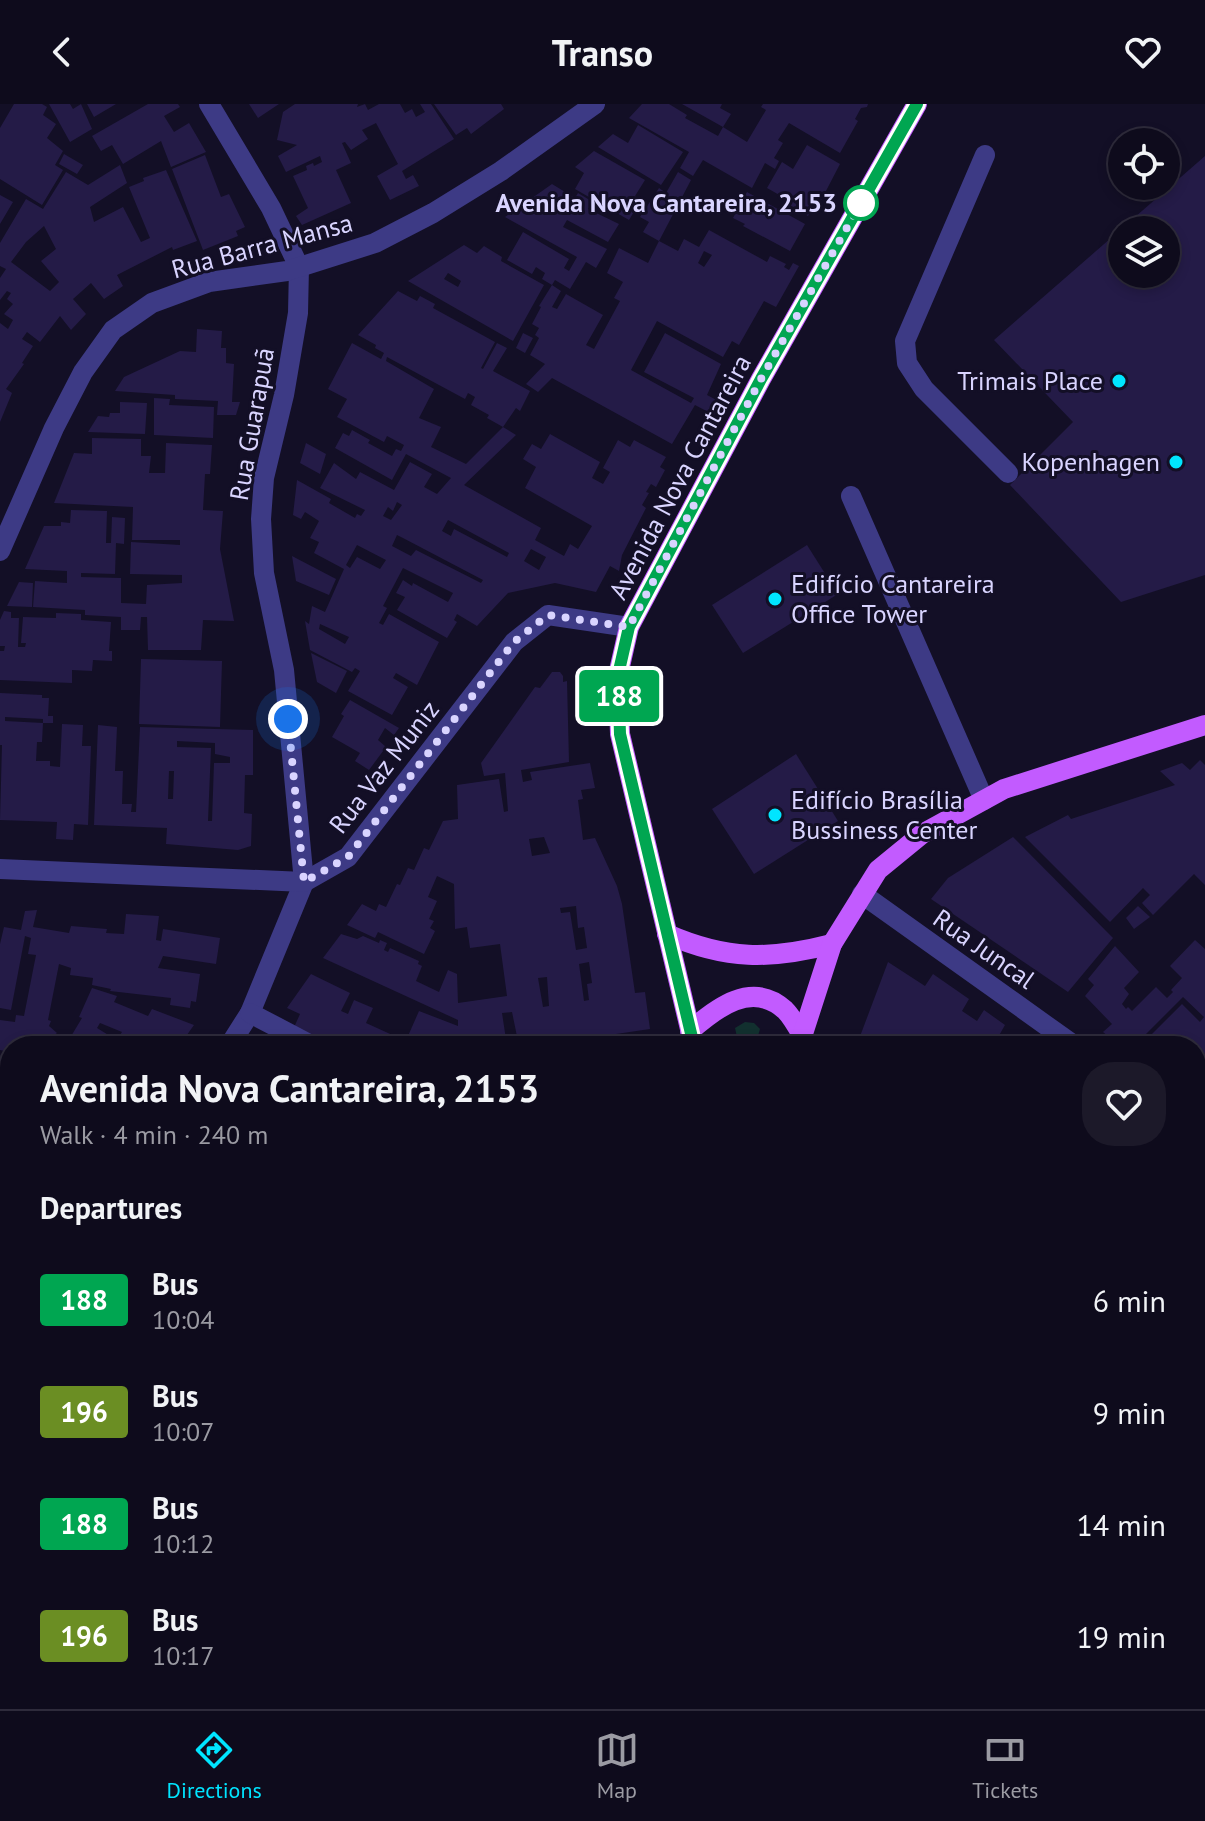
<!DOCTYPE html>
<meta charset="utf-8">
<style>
body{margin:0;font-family:"PT Sans",sans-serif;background:#1c1929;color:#f1f3f6;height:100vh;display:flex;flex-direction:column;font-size:30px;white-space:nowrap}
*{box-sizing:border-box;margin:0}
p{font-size:26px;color:#9b9ba3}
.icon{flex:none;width:44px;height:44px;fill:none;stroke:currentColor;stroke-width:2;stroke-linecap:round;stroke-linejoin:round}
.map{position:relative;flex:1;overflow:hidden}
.panel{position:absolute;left:0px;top:932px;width:1206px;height:674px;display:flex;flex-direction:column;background:#0e0b1c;border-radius:32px 32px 0 0;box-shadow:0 4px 12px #0003,0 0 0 2px #2e2b3b}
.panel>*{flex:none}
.badge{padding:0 16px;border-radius:6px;font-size:28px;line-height:52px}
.buttons{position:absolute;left:1108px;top:24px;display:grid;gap:16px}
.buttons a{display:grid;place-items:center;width:72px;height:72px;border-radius:50%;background:#0e0b1c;box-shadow:0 4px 12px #0003,0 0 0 2px #2e2b3b;font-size:40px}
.you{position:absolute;width:40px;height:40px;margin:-20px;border:6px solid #fff;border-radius:50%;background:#1a73e8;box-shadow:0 0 0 12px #1a73e833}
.map>.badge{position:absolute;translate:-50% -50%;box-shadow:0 0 0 4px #fff}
h2{padding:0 40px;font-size:30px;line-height:72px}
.round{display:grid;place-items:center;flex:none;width:84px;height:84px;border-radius:32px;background:#1c1929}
.overview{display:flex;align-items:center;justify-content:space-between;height:136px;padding:0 40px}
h1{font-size:38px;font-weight:700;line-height:60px}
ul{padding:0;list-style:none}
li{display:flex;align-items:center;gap:24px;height:112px;padding:0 40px}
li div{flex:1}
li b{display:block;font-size:30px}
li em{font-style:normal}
li .badge{min-width:88px;font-weight:700;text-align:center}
header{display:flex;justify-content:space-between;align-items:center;height:104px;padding:0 40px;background:#0e0b1c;font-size:36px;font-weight:700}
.tabs{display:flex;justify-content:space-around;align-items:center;height:112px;border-top:2px solid #2e2b3b;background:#0e0b1c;font-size:22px;color:#9b9ba3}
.tabs a{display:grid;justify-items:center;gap:4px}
.tabs .current{color:#00e5ff}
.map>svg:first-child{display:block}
</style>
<header><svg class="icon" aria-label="back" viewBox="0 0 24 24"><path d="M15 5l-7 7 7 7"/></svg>Transo<svg class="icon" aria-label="heart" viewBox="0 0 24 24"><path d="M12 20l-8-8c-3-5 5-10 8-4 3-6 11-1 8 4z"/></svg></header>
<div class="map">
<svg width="1205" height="1605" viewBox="0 0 1205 1605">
<rect width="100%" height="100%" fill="#130f26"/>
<polygon fill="#12302f" points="745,918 754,919 760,925 755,942 739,942 735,924"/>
<g fill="#241b47" fill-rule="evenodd">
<polygon points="14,0 42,0 47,3 43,11 56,20 47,34 63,47 55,61 63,66 42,101 0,75 0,24"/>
<polygon points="49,0 70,0 73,5 81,0 92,25 70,38"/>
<polygon points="87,0 116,0 94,13"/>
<polygon points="148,0 178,0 180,3 164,12 174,28 189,19 206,48 171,63 161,37 123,60 112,41 101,47 92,32"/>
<polygon points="249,0 279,0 258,14"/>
<polygon points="295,0 358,0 357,3 365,0 368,6 379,0 400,0 405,9 412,5 416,13 425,8 420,0 431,0 454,35 402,67 406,75 413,71 419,82 390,96 377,72 398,60 376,19 362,26 368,35 351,46 345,38 342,39 351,59 336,66 351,99 302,121 296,112 308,104 293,72 307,66 306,62 313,59 314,62 322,58 320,52 286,68 278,52 297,41 277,36 283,8"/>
<polygon points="434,0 501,0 504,5 471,30 467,24 456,31"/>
<polygon points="642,0 669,0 687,11 685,14 718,32 723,23 682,0 722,0 720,4 731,10 723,23 747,38 766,6 761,3 763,0 868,0 867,3 861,4 855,15 858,17 840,49 789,19 778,36 783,39 774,54 779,57 775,65 765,59 752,84 703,56 693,72 680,64 689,48 629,14"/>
<polygon points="638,21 683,48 661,81 598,43 613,30 628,39"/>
<polygon points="807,41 840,60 815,108 811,106 808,112 788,100 790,97 767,84 782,58 793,65"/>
<polygon points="594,47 645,76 635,92 641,96 629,116 575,85 584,69 575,63"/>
<polygon points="64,50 83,61 77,70 59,60"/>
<polygon points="205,51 221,93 229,90 245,123 236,127 238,132 203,146 172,65"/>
<path d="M1205,52V471L1121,498L1010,381L1073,318L994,236ZM1122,126H1166V170H1122Z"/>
<path d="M120,61L127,79L90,103L94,118L123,103L141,138L150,134L129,83L144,77L143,74L166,66L197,137L173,146L172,143L117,171L123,182L104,195L91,179L73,195L86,210L71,226L60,212L40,238L27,228L22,235L33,242L22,259L24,260L6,285L12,289L0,318V219L8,225L13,216L4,210L13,200L7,195L11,189L7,187L0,196V174L6,165L0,162V139L26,95L43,105L66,68L88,81ZM44,122L56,145L41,157L59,178L50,187L11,158L26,138Z"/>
<polygon points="678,68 691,76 659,137 643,128 649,118 640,113 659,84 666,89"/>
<polygon points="552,80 575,94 578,89 593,98 588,105 619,120 608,138 567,116 563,123 607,145 596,164 586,158 570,185 555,176 552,181 542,175 545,169 536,163 532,170 507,156 523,128 569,155 564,164 569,167 577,153 505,113"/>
<polygon points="747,88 805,120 790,147 743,122 745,120 733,114"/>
<polygon points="0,91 13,98 0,120"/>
<path d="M709,126L767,158L770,152L786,160L784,163L789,166L793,159L799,162L776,203L764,197L739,241L732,237L723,253L657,217L631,266L691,299L694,294L644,268L665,229L721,260L707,291L722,299L714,311L695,301L672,340L552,274L538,288L526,280L545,260L530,251L539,234L535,231L539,224L532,220L541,203L539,202L552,181L561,187L552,203L557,205L566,190L603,211L586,241L594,245L620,197L614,194L623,178L607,169L619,144L648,159L659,137L678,147L684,135L699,143ZM704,147L712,151L704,163L698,159Z"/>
<path d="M464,141L477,149L484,142L502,153L501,157L544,181L513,237L408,177ZM448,169L461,177L458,183L444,175Z"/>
<path d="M398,187L417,197L420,192L435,200L433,204L495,238L481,264L483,265L497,239L507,244L493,267L530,287L520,307L516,304L503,323L487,314L489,311L471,301L475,293L468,289L465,295L387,253L386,257L434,285L419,314L441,323L431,343L466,360L503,323L516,331L464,381L541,424L535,436L564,452L570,440L578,445L592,422L525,384L536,363L523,355L532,340L541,345L550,330L600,358L592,374L603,380L610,368L603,364L618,336L630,343L634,336L666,353L660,363L665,366L656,383L651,380L646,388L649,389L642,401L646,404L622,451L619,467L610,462L596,488L555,479L508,489L477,522L457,510L454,516L457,518L447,534L397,506L405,493L396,489L403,476L412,482L413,479L448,498L453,489L403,464L383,502L387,504L379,519L383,521L389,510L439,538L417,581L396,569L393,574L408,583L392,611L348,587L360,567L355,564L352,568L310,546L305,517L309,520L312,502L325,508L344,465L314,449L319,438L310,434L319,417L305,408L301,415L293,411L297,376L331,395L329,399L355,414L357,410L361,412L365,406L320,384L334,359L356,375L360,368L394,386L410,358L432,370L424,383L437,390L451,374L406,350L392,376L335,344L343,329L349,332L352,326L370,336L368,339L392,352L396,345L401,347L404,341L387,332L384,338L337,313L347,295L328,285L352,239L381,255L384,249L375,244L376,241L358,231ZM397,398L402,401L391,416L383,412L388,403L393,407ZM448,416L509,449L507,453L454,425L451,432L442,427ZM397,431L403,434L483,476L481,479L416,446L411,452L392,442ZM357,441L386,456L380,465L357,453L350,464L346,461ZM531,445L546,453L539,466L524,457ZM320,520L349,533L345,540L319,525Z"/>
<polygon points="197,225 222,227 221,244 226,244 226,259 234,260 232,298 240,298 236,311 217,311 218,297 175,295 175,291 115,287 124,273 180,247 196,248"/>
<polygon points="523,229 533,234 525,249 516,244"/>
<polygon points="154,294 170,295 169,301 214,303 213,334 154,331"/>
<polygon points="120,298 147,299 145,330 88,328 98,312 109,313 110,309 120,309"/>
<polygon points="92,334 141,335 141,352 151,352 149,369 165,369 166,339 212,341 210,370 205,370 203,406 223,407 220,445 234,517 203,516 201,546 148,546 147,513 141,513 140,526 121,526 121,513 85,511 85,506 33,503 35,477 67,479 67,467 25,465 44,422 61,422 61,418 70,419 71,406 107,407 106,439 111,439 112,413 125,414 124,440 116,439 115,470 81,469 81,473 121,474 121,499 146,500 147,481 182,479 182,471 130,470 131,438 180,441 180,436 132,436 133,403 54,399 74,349 92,350"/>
<polygon points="306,339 326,350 320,370 300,359"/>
<polygon points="807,441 838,490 743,549 712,501"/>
<polygon points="292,452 336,475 329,491 296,477"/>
<polygon points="19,478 33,479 32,503 7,502"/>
<polygon points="4,507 11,508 11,514 19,514 18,543 25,543 26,539 21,539 23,513 56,514 56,509 81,510 81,516 111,518 109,547 112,547 112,557 93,556 92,567 72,566 72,579 0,576 0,547 4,547 5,542 0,542 0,516"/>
<polygon points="311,549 347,567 336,589 317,578"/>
<polygon points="141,555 222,557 220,623 139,620"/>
<path d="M552,568H560L563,572V578L567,577L569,658L521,666L523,678L532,676L530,668L590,659L595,684L581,686L583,695L578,696L583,736L595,734L617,782L622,800L635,889L645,888L650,925L535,942H519L512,908L502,909L507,942H429L408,932L419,907L458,922V916L323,854L341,830L357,835L363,832L379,839L380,836L387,839L384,846L388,848L390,844L419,857L418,860L422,862L416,877L439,888L448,866L457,870L458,899L507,892L500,840L470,844L467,823L455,825L454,780L437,772L428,793L437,797L429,815L434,817L430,824L435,827L424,850L378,828L375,834L347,821L362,800L376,807L379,800L386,803L397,780L400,781L408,764L414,766L424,744L429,746L443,717L458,715L457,681L499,675L504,708L508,707L505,669L484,672L481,659L535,583L540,584ZM544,733L550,749L532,752L529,735ZM576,802L578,824L584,823L587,844L576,846L570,808L561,809L560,804ZM589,858L592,879L587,880L589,896L584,897L579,860ZM547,873L549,902L543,903L538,874Z"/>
<polygon points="0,589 42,591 42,594 49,594 48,612 53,612 53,619 43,619 43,615 5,613 5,617 43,619 42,638 37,638 36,657 50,657 50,662 60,663 62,620 83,621 82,642 91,642 88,721 74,720 73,736 56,735 57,718 0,716 2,641 0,641"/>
<polygon points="350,596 399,624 394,631 385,624 378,636 386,643 369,666 355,657 360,649 332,633 344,612 341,610"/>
<path d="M98,621L117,623L115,667H123L122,700H132L131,708H136L140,623L253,626V671H245L244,709L252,710L251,742L238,746L166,740L167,724L94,721ZM177,637L215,639V650L230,653V659H214L212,717H208L211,644L177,643ZM169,667H174L173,695H168Z"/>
<polygon points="796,650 838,717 754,770 712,705"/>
<polygon points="1200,656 1205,661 1205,781 1194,770 1153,811 1142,799 1150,791 1143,784 1110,818 1025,733 1068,711 1071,715 1175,681 1160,667 1182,659 1190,666"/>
<polygon points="1013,733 1113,834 1068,888 931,795 948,774"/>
<polygon points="1138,802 1150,813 1134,825 1126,814"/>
<polygon points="37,806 33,823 69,829 71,822 107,825 106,829 124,830 126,810 159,812 156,836 161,837 163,825 220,834 216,860 163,852 158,864 200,870 196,898 191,897 190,904 170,901 171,894 110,887 111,885 92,881 93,874 70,871 71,864 59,860 48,916 51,917 49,922 57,929 39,942 33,933 19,942 10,942 10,948 0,946 0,916 15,918 16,911 24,912 36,851 28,850 31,834 25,832 11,906 0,904 0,840 4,823 21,826 25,807"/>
<path d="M1195,836L1205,845V949L1196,958V942H1120L1103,928L1112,920L1085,892L1094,881L1088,875L1115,842L1139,868L1124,884L1129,890L1122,900L1126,905L1128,903L1132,907L1156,883L1167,894L1173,888L1171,886L1182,874L1170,862ZM1183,893L1204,913L1200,918L1182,900L1146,936L1143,933Z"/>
<polygon points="888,858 925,882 933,870 969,895 962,907 977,917 984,906 1005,921 993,942 860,942 862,937 859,935"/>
<polygon points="311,870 350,889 341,907 348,910 354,896 373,904 366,919 410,939 409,942 322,942 292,928 300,910 287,904"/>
<polygon points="92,884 117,892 114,898 148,912 152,905 194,921 179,942 127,942 117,936 122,928 100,919 97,924 110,932 108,935 120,942 83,942 70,934 82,914 79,913"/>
<polygon points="651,936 652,942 621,942 621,940"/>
<polygon points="4,975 10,976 10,1057 0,1055 0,1027 4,1009 0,1008 0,997"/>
<polygon points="4,1169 10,1170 10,1237 0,1235 0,1185"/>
<polygon points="0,1258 8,1260 5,1276 10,1278 10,1314 5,1313 1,1331"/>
<polygon points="1204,1400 1205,1400 1205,1426 1196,1423 1196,1414 1199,1416"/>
<polygon points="1198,1428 1205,1431 1205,1515 1196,1512"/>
<polygon points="0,1506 10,1508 10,1557 0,1553"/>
<polygon points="1196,1522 1205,1525 1205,1563 1196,1560"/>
<polygon points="1196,1573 1205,1576 1205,1605 1192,1605 1167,1597 1196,1596"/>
<polygon points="12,1596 77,1596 73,1605 8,1605"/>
<polygon points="353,1596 511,1596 521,1605 345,1605"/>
<polygon points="582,1596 667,1596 660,1605 593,1605"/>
<polygon points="669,1596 712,1596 724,1605 662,1605"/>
<polygon points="812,1596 851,1596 864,1605 805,1605"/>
<polygon points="868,1596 915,1596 914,1598 924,1605 881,1605"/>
<polygon points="950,1596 980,1596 974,1605 956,1605 958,1602"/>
<polygon points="985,1596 1007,1596 1019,1604 1022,1600 1017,1596 1045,1596 1048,1598 1043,1605 985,1605 981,1602"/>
</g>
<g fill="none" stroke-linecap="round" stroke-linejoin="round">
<g stroke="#3d3a85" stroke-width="20">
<polyline points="209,0 271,104 299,163 298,209 284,291 264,374 261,415 264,469 284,566 304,778 250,909 229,942"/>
<polyline points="985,51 905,237 907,259 924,285 1008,369"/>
<polyline points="851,392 984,696"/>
<polyline points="0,447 54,324 83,268 113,226 152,199 209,178 287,167 375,139 433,109 501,67 595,0"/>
<polyline points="0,765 304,778 348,753 514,538 548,511 629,523"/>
<polyline points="862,790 1075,942"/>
<polyline points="250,909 313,942"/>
<polyline points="1196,993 1205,984"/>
<polyline points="0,1101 10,1102"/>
<polyline points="1196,1201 1205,1261"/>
<polyline points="1196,1299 1205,1272"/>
<polyline points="0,1425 10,1381"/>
<polyline points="0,1474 10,1477"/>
<polyline points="545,1596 556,1605"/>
<polyline points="763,1605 769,1596"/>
<polyline points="1094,1605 1097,1596"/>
</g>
<g stroke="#c25bff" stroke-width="20">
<path d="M667,830C726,856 770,856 832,840"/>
<path d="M690,927C716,904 752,876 785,906C792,913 798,924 803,933"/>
<polyline points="694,942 620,630 618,571 629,523 761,275 917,0"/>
<polyline points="799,942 832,840 878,766 922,730 1004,685 1205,621"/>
<polyline points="146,1605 154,1596"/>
</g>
</g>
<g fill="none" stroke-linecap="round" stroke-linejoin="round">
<defs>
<polyline id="line" points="694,942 620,630 618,571 629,523 761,275 917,0"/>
</defs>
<use href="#line" stroke="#fff" stroke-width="18"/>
<use href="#line" stroke="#00a651" stroke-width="12"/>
<polyline stroke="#d9d4ff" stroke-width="8" stroke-dasharray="0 14.4" points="288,615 304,778 348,753 514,538 548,511 629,523 761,275 865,92 861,99"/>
</g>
<circle fill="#fff" stroke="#00a651" stroke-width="4" cx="861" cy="99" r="16"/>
<g fill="#00e5ff" stroke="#130f26" stroke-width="3">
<circle cx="1119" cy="277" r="8"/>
<circle cx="1176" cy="358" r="8"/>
<circle cx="775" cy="495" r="8"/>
<circle cx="775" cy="711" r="8"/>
</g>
<g text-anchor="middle" stroke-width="6" stroke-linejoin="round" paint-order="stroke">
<g font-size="26" font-weight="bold" fill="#d9d4ff" stroke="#130f26" text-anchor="end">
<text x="837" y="108">Avenida Nova Cantareira, 2153</text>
</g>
<g font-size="26" fill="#d9d4ff" stroke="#130f26">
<text transform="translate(262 142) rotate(-15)" y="9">Rua Barra Mansa</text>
<text transform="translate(252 320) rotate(-80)" y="9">Rua Guarapuã</text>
<text transform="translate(680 373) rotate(-62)" y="9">Avenida Nova Cantareira</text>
<text transform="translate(384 663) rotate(-52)" y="9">Rua Vaz Muniz</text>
<text transform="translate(984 845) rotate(35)" y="9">Rua Juncal</text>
</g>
<g font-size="26" fill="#d9d4ff" stroke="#130f26" text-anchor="end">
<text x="1103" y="286">Trimais Place</text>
<text x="1160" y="367">Kopenhagen</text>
<text x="791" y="489" text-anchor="start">Edifício Cantareira<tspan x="791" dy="30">Office Tower</tspan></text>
<text x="791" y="705" text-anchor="start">Edifício Brasília<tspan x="791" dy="30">Bussiness Center</tspan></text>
</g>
</g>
</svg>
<div class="buttons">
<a><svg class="icon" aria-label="locate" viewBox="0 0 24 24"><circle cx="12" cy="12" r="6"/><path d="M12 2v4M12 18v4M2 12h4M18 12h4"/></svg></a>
<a><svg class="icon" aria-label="layers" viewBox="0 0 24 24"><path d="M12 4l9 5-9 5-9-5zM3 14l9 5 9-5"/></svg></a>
</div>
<div class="you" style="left:288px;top:615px"></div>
<b class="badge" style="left:619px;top:592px;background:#00a651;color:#fff">188</b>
<section class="panel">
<div class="overview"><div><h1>Avenida Nova Cantareira, 2153</h1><p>Walk · 4 min · 240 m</p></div><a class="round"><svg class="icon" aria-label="heart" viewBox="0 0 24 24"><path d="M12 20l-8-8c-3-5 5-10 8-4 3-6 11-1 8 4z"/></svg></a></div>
<h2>Departures</h2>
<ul>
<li><span class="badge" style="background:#00a651;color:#fff">188</span><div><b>Bus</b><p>10:04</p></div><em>6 min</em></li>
<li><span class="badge" style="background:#6b8e23;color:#fff">196</span><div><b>Bus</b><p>10:07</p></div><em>9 min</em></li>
<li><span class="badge" style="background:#00a651;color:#fff">188</span><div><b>Bus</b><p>10:12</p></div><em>14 min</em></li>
<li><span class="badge" style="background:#6b8e23;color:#fff">196</span><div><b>Bus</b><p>10:17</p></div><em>19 min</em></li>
</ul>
</section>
</div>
<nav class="tabs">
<a class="current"><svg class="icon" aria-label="directions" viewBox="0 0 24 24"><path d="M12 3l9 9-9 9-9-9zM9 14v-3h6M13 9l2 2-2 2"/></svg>Directions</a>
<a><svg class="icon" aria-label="map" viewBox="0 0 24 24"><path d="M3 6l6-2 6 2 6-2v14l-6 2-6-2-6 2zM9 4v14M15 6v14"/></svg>Map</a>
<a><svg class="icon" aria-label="tickets" viewBox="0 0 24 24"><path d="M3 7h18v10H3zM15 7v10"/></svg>Tickets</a>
</nav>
